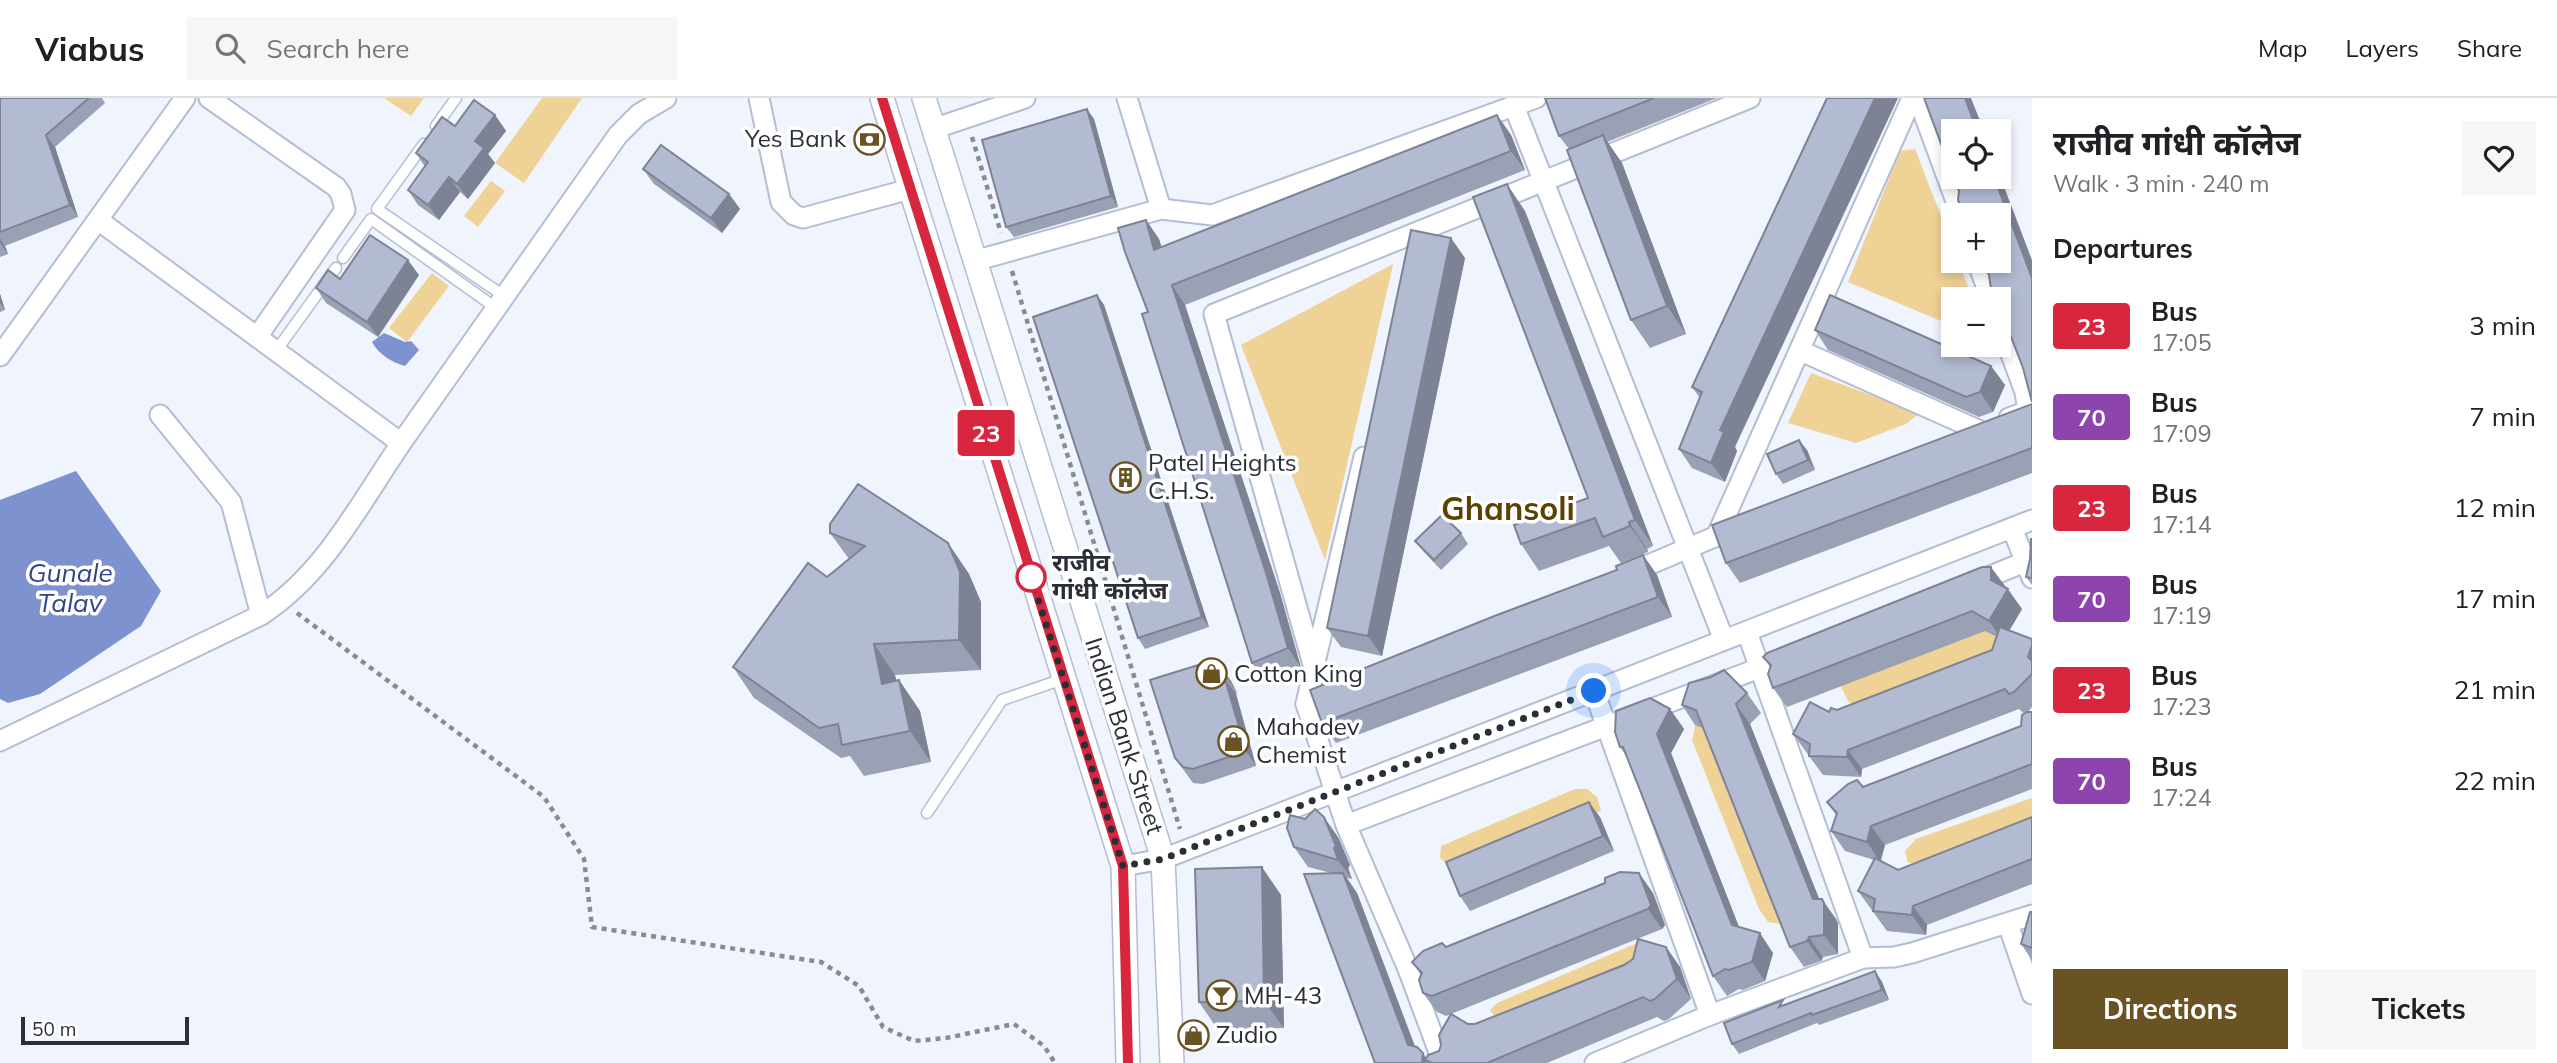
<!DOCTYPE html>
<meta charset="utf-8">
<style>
body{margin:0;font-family:Mulish,"Noto Sans Devanagari",sans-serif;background:#f6f6f6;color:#202124;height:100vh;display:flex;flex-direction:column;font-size:26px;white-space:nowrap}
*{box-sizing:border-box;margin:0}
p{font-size:23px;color:#757577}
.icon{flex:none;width:38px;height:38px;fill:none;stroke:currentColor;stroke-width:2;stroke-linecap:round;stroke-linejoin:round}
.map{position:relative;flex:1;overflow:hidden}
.panel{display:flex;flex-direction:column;background:#fff;width:525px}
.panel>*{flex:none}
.badge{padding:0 14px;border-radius:5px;font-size:24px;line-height:46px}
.tools{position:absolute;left:1941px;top:21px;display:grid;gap:14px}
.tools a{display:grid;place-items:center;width:70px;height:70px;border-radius:0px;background:#fff;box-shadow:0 4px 10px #0003;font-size:35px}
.scale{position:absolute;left:21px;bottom:18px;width:168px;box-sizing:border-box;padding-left:7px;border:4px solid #2a2e37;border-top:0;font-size:19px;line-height:24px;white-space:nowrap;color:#2a2e37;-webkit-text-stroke:5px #fff;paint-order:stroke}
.you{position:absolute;width:35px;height:35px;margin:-18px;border:5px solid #fff;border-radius:50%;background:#1a73e8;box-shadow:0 0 0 10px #1a73e833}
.map>.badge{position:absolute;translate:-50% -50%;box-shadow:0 0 0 4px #fff}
h2{padding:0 21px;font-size:26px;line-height:63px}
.round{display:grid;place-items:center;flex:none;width:74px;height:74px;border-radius:0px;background:#f6f6f6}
.overview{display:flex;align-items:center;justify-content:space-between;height:119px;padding:0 21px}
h1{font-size:33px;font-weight:700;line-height:52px}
.cta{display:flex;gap:14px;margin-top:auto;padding:14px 21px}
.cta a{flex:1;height:80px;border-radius:0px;background:#695322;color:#fff;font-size:28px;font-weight:700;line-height:80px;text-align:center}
.cta a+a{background:#f6f6f6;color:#202124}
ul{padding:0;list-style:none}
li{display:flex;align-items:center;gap:21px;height:91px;padding:0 21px}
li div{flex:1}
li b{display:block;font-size:26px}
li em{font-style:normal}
li .badge{min-width:77px;font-weight:700;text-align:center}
header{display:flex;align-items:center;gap:42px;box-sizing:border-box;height:98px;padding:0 35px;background:#fff;border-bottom:2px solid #e0e0e0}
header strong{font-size:33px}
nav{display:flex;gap:38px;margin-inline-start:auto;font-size:24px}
.search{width:490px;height:63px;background:#f6f6f6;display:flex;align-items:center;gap:18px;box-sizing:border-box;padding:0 24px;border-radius:0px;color:#757577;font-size:26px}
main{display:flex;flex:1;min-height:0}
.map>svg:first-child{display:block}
</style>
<header>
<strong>Viabus</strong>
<div class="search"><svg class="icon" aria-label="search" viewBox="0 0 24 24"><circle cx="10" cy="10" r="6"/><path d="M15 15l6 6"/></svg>Search here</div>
<nav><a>Map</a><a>Layers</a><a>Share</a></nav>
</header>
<main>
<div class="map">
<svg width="2032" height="965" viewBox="0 0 2032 965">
<rect width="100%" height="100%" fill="#f0f4fd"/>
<g fill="#efd296">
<polygon points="384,0 424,0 411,18"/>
<polygon points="542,0 582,0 524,85 495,65"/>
<polygon points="1915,51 1953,149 1953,163 1958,163 1973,201 1953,201 1953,228 1848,184 1900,53"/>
<polygon points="491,83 505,93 478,129 464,118"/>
<polygon points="1393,166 1393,167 1325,462 1241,247"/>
<polygon points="432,175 449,188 407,244 389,230"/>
<polygon points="1811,275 1920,315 1906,326 1856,345 1788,325"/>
<polygon points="1999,526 2006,557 1855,608 1848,603 1841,589 1850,579"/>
<polygon points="1706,619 1790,827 1768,824 1759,811 1692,642 1695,628"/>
<polygon points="1575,691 1587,691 1597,699 1601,713 1462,770 1449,768 1440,760 1441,748"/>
<polygon points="2032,700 2032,726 1928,766 1908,765 1905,753 1916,741"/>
<polygon points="1644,842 1656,846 1661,852 1499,926 1490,912 1497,905"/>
</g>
<g fill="#7d92cf">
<path d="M384,235L405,244L411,243L419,252L405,268C393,265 378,256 372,244Z"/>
<polygon points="76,373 161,493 141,528 40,596 8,605 0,601 0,402"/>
</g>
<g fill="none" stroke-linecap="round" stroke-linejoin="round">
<defs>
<g id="service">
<polyline points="436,28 456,0"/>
<polyline points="424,46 377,111 504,198"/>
<polyline points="343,160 371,121 496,210"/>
<polyline points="276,253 336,170"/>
<polyline points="927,715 1002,602 1063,581"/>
</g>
<g id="minor">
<polyline points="209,0 336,89 341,96 345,112 257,239"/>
<polyline points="759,0 781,104 794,117 803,120 910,91"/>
<polyline points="1127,0 1161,111"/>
<polyline points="1918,0 1961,117"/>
<polyline points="1514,8 1724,542"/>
<polyline points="933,31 1025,0"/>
<polyline points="98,122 401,345"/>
<polyline points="974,163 1161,111 1212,117 1536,0"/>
<polyline points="1977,163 1991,201"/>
<polyline points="1998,221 2025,294 2028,313 2009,320"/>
<polyline points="1801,253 1978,332"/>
<polyline points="0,258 185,0"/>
<polyline points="160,317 231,404 261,517"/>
<polyline points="2012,430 2032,480"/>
<polyline points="1717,437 1912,0"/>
<polyline points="1627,476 1738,429"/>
<polyline points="1971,486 2032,461"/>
<polyline points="1747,534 1863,860 1894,859 1912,855 2032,817"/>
<polyline points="1314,568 1364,359"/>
<polyline points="1594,593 1710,917"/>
<polyline points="1336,594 1306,606 1314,570 1214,216 1750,0"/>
<polyline points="1306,606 1346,727 1408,871 1443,965"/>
<path d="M0,643L261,517C326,475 361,403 404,341C475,240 547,138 618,37L639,16L666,0"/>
<polyline points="1346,727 1791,558"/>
<polyline points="1123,768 1163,761 2032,422"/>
<polyline points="2008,826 2032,896"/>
<polyline points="1595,965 1710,917 1863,860"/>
</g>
<g id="tertiary">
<polyline points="882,0 1123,768 1128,965"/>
<polyline points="924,0 1163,761 1172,965"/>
</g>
</defs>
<use href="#service" stroke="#b4bdd5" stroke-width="13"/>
<use href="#minor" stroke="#b4bdd5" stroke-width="23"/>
<use href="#tertiary" stroke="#b4bdd5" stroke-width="26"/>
<g stroke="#878b94" stroke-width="4.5" stroke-dasharray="5 5" stroke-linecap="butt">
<polyline points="972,39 1001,135"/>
<polyline points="1012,173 1180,731"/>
<polyline points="297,515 544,699 584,761 592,829 821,864 859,888 883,929 914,943 946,940 1014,926 1044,948 1055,965"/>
</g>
<use href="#service" stroke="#fff" stroke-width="10"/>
<use href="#minor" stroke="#fff" stroke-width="19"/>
<use href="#tertiary" stroke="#fff" stroke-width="23"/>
</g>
<g fill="#9aa1b5">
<polygon points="1,0 102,0 105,5 55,49 78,119 5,148 8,156 0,159 0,1"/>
<polygon points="1545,0 1717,0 1607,44 1622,65 1686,236 1650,250 1631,222 1569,51 1559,38"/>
<polygon points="1827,0 1735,349 1737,353 1725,384 1692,370 1679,351 1700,300 1692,289"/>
<polygon points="495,17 506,33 488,56 495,65 468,101 460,94 439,122 418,107 408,92 425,69 416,55 455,28"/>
<polygon points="1497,17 1511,37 1525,72 1185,207 1280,495 1301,570 1266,584 1252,565 1148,214 1146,122 1159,141 1162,150"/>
<polygon points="1094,21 1118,109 1014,139 1006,129"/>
<polygon points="643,71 729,96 740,111 722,135 654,86"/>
<polygon points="1525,113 1653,448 1647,451 1648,454 1621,465 1609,448 1539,473 1521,446 1588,400"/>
<polygon points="1465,160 1382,558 1341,549 1327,530"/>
<polygon points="419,177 378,239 326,205 316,190 340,181"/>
<polygon points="0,196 5,212 0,214"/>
<polygon points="1097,197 1104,207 1209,529 1145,551 1138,540"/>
<polygon points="1815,232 1991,268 2005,287 1993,314 1979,319 1828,252"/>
<polygon points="2032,306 2032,375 1740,485 1726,465"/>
<polygon points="1807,352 1815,372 1783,386 1776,376"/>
<polygon points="830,435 948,445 969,476 981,504 981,572 895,577 896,583 899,582 920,613 931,664 864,678 850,658 841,660 754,600 733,569 827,479 849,461"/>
<polygon points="1461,435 1468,446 1441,472 1423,453 1415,443"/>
<polygon points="2032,441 2032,487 2026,479 2030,461"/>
<polygon points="1643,457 1657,477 1672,519 1336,645 1322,625"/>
<polygon points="2005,489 2008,491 2022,511 2009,533 2032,541 2032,609 2028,614 2032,614 2032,691 1885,747 1881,763 1898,772 2032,719 2032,786 1927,827 1926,837 1887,833 1858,793 1874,762 1845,753 1831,733 1836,717 1827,704 1863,689 2021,628 2026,614 2023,615 2019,611 1862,671 1861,679 1823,677 1793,636 1829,614 1837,612 1992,552 1997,539 1985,533 1787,609 1773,590 1770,569 1763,559"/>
<polygon points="1220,568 1231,583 1237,595 1236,596 1256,668 1203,686 1193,685 1175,660"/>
<polygon points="1747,595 1761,615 1750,626 1819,801 1836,821 1838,825 1838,856 1823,859 1821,863 1804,869 1790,849 1703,630 1695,627 1682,607"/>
<polygon points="1670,611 1684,631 1671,655 1739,829 1773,855 1765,883 1743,892 1739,891 1727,898 1713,878 1627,659 1620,649"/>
<polygon points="1600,719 1614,753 1470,813 1460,798"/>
<polygon points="1338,739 1350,767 1348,770 1352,781 1347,780 1357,795 1415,948 1426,960 1439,953 1451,916 1446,918 1437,914 1423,895 1421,877 1412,864 1446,849 1653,795 1665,827 1662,831 1451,916 1468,926 1475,926 1666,849 1680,869 1691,901 1669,921 1664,923 1657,919 1547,965 1375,965 1331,775 1308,769 1294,749"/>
<polygon points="1281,797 1284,930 1218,932 1199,904"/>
<polygon points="2032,814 2032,862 2021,846"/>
<polygon points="1875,873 1882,884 1889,902 1819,927 1817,925 1739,956 1732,946 1786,906"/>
</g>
<g fill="#7d8394">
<polygon points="1875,0 1898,0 1735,349 1737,353 1725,384 1711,365 1720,332"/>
<polygon points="1965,0 1971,0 1984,33 1977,33"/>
<polygon points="1087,11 1094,21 1118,109 1111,98"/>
<polygon points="495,17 506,33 488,56 495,65 468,101 457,86 475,43"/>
<polygon points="1497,17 1511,37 1525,72 1511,53"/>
<polygon points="46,37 55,49 78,119 70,107"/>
<polygon points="1603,37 1622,65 1686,236 1667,208"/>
<polygon points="1998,73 2032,162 2032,180 1994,79 1998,79"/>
<polygon points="449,79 460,94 439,122 428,107"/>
<polygon points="1507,86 1525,113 1653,448 1635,422"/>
<polygon points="729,96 740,111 722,135 711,120"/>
<polygon points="1146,122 1159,141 1168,172 1154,152"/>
<polygon points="1451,140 1465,160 1382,558 1368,538"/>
<polygon points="0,141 5,148 8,156 0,145"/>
<polygon points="408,162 419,177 378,239 367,224"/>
<polygon points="1172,187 1185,207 1280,495 1301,570 1288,550"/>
<polygon points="0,196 5,212 0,205"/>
<polygon points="1097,197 1104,207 1209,529 1202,519"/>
<polygon points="1991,268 2005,287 1993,314 1980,294"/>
<polygon points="1799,342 1807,352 1815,372 1808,362"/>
<polygon points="1629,424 1647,451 1648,454 1630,428"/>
<polygon points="948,445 969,476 981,504 981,572 959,542"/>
<polygon points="1643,457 1657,477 1672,519 1658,499"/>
<polygon points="1991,469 2022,511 2003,543 1989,523"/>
<polygon points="874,546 895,577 903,616 882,586"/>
<polygon points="2032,547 2032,565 2028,559"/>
<polygon points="1220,568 1231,583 1237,595 1227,580"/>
<polygon points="1225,581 1236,596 1256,668 1246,653"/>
<polygon points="899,582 920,613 931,664 910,633"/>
<polygon points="1736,606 1750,626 1824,813 1822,801 1836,821 1838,825 1838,856 1824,837 1813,801"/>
<polygon points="1670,611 1684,631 1671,655 1746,847 1732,827 1657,636"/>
<polygon points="1848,652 1862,671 1861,679 1847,659"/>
<polygon points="1589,704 1600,719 1614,753 1603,738"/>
<polygon points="1324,719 1338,739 1350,767 1348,770 1352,781 1338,762"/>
<polygon points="1871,728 1885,747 1880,764 1867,744"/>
<polygon points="1262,769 1281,797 1284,930 1264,903"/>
<polygon points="1343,775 1357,795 1421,965 1408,947"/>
<polygon points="1639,775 1653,795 1665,827 1662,831 1648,811"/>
<polygon points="1913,808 1927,827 1926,837 1912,817"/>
<polygon points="1760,835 1773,855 1765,883 1752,864"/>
<polygon points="1809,839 1823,859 1821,863 1807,843"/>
<polygon points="1666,849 1680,869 1691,901 1677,881"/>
<polygon points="1875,873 1882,884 1889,902 1882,892"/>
<polygon points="1423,955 1428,963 1425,962 1427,965 1422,965"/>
</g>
<g fill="#b3bbd3" stroke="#7d8394" stroke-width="2">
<polygon points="1,0 89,0 46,37 70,107 0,134 0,1"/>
<polygon points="1545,0 1654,0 1559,38"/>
<polygon points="1827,0 1875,0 1720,332 1724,334 1711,365 1679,351 1702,294 1692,289"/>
<polygon points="1924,0 1965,0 1977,33 1953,33 1953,78"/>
<polygon points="474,2 495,17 475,43 484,50 457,86 449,79 428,107 408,92 428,64 416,55 442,19 455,28"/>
<polygon points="1087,11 1111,98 1006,129 982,42"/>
<polygon points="1497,17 1511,53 1172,187 1266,475 1288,550 1252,565 1142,216 1148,214 1125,154 1118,130 1146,122 1154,152"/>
<polygon points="1603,37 1667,208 1631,222 1567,52"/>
<polygon points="661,47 729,96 711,120 643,71"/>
<polygon points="1953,79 1994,79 2032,180 2032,304 2023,270 1998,205 1998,201 1997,201 1996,197 1991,191 1989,177 1983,163 1998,163 1998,117 1964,117 1958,102 1959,93"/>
<polygon points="1507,86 1635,422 1629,424 1630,428 1603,439 1595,420 1521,446 1514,427 1588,400 1473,99"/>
<polygon points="1411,132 1451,140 1368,538 1327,530"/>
<polygon points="370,137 408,162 367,224 316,190 328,172 340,181"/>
<polygon points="1097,197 1202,519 1138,540 1033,219"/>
<polygon points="1830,197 1991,268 1980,294 1966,299 1815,232"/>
<polygon points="2032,306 2032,350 1726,465 1712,427"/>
<polygon points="1799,342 1808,362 1776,376 1767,356"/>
<polygon points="858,386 948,445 960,474 959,542 874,546 882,586 899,582 910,633 842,647 838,626 819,630 733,569 808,465 827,479 865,448 830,435 830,426"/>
<polygon points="1442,417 1461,435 1434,462 1415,443"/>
<polygon points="2031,441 2032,441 2032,480 2026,479 2030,461"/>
<polygon points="1643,457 1658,499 1322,625 1310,592 1497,517 1617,472 1616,468"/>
<polygon points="1982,469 1991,469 1991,482 2008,491 1989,523 1972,513 1773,590 1768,576 1771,567 1763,559 1767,555"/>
<polygon points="2000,529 2032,541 2032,547 2028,559 2032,563 2032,576 2014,594 2009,596 2005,591 1848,652 1847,659 1809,658 1810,646 1793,636 1810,604 1829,614 1831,610 1837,612 1992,552"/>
<polygon points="1211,563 1220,568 1227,580 1225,581 1246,653 1193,671 1183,669 1175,660 1150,582"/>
<polygon points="1724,572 1747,595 1736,606 1813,801 1822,801 1824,805 1824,837 1809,839 1807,843 1790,849 1696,612 1682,607 1689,585 1711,579"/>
<polygon points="1650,600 1670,611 1657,636 1732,827 1760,835 1752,864 1729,872 1725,871 1713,878 1623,649 1620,649 1615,634 1616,613"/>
<polygon points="2027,614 2032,614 2032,666 1871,728 1867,744 1831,733 1837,715 1827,704 1848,686 1857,682 1863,689 2021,628 2022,617"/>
<polygon points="1589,704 1603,738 1460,798 1446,764"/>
<polygon points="1315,711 1324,719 1336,748 1334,750 1338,762 1294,749 1287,730 1290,717 1305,721"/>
<polygon points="2032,719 2032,761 1913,808 1912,817 1873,813 1875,801 1858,793 1875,760 1898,772"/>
<polygon points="1262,769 1264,903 1199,904 1195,771"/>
<polygon points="1620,774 1639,775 1651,807 1648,811 1432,898 1423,895 1419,882 1422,875 1412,864 1423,853 1442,845 1446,849 1605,785 1605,780"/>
<polygon points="1343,775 1408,947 1417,949 1423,955 1422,965 1375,965 1304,776"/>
<polygon points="2030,814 2032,814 2032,850 2021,846"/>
<polygon points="1638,841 1666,849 1677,881 1655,901 1650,903 1643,899 1487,965 1432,965 1425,962 1428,957 1439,953 1441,947 1439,937 1451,916 1468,926 1475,926 1624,867 1633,861"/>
<polygon points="1875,873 1882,892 1812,917 1811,915 1732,946 1724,925 1783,902 1779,909"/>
</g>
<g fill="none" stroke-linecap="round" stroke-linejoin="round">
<defs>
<polyline id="line" points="882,0 1123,768 1128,965"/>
</defs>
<use href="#line" stroke="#fff" stroke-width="16"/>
<use href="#line" stroke="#d7263d" stroke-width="10"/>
<polyline stroke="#2a2e37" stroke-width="7" stroke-dasharray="0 12.6" points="1031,479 1123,768 1163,761 1594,593"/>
</g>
<defs>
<symbol id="bank-ring" viewBox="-11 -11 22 22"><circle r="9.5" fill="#fff" stroke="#695322" stroke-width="1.5"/><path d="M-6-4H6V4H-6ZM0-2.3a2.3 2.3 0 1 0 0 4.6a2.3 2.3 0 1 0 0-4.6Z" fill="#695322"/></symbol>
<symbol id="building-ring" viewBox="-11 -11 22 22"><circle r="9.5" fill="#fff" stroke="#695322" stroke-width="1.5"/><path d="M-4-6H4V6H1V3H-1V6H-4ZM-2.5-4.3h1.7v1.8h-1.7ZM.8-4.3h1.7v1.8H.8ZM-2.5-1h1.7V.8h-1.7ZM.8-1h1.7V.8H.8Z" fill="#695322"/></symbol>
<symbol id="shop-ring" viewBox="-11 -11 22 22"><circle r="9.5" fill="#fff" stroke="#695322" stroke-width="1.5"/><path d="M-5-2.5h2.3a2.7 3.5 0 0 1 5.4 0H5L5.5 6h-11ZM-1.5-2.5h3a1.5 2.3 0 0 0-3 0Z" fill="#695322"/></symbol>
<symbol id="bar-ring" viewBox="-11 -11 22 22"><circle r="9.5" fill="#fff" stroke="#695322" stroke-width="1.5"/><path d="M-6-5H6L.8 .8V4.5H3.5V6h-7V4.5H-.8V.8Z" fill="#695322"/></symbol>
</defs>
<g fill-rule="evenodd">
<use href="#bank-ring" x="852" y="24" width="35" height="35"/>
<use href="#building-ring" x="1108" y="362" width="35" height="35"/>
<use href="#shop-ring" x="1194" y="558" width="35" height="35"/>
<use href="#shop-ring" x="1216" y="626" width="35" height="35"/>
<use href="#bar-ring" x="1204" y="880" width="35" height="35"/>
<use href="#shop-ring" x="1176" y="920" width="35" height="35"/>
</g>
<circle fill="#fff" stroke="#d7263d" stroke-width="3.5" cx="1031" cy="479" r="14"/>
<g text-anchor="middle" stroke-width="7" stroke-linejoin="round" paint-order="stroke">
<g font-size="24" fill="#2a2e37" stroke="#fff" text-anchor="start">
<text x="846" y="49" text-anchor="end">Yes Bank</text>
<text x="1148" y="373">Patel Heights<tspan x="1148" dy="28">C.H.S.</tspan></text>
<text x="1234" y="584">Cotton King</text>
<text x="1256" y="637">Mahadev<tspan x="1256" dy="28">Chemist</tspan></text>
<text x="1244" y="906">MH-43</text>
<text x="1216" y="945">Zudio</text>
</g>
<g font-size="24" font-weight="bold" fill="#2a2e37" stroke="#fff" text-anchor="start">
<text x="1052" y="473">राजीव<tspan x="1052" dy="28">गांधी कॉलेज</tspan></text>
</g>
<g font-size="24" fill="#2a2e37" stroke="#fff">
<text transform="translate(1124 638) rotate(72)" y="8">Indian Bank Street</text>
</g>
<g font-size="26" font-style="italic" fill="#31438d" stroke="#fff">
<text x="70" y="484">Gunale<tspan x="70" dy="30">Talav</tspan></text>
</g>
<g font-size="32" font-weight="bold" fill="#5a4202" stroke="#fff">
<text x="1508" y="422">Ghansoli</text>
</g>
</g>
</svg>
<div class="tools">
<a><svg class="icon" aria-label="locate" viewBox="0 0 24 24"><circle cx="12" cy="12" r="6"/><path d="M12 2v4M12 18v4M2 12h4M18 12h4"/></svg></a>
<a>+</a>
<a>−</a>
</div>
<div class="scale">50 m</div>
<div class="you" style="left:1594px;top:593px"></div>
<b class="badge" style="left:986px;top:335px;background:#d7263d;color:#fff">23</b>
</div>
<section class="panel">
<div class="overview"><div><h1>राजीव गांधी कॉलेज</h1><p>Walk · 3 min · 240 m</p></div><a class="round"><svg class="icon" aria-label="heart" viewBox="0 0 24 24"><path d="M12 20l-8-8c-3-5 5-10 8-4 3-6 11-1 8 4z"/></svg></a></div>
<h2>Departures</h2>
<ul>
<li><span class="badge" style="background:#d7263d;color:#fff">23</span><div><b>Bus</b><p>17:05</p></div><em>3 min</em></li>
<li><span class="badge" style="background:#8e44ad;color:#fff">70</span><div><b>Bus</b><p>17:09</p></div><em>7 min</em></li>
<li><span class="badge" style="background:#d7263d;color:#fff">23</span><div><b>Bus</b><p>17:14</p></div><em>12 min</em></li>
<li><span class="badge" style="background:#8e44ad;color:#fff">70</span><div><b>Bus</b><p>17:19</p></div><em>17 min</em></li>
<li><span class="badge" style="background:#d7263d;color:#fff">23</span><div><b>Bus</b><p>17:23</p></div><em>21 min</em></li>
<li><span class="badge" style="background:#8e44ad;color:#fff">70</span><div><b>Bus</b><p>17:24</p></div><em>22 min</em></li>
</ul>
<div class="cta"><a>Directions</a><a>Tickets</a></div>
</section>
</main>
